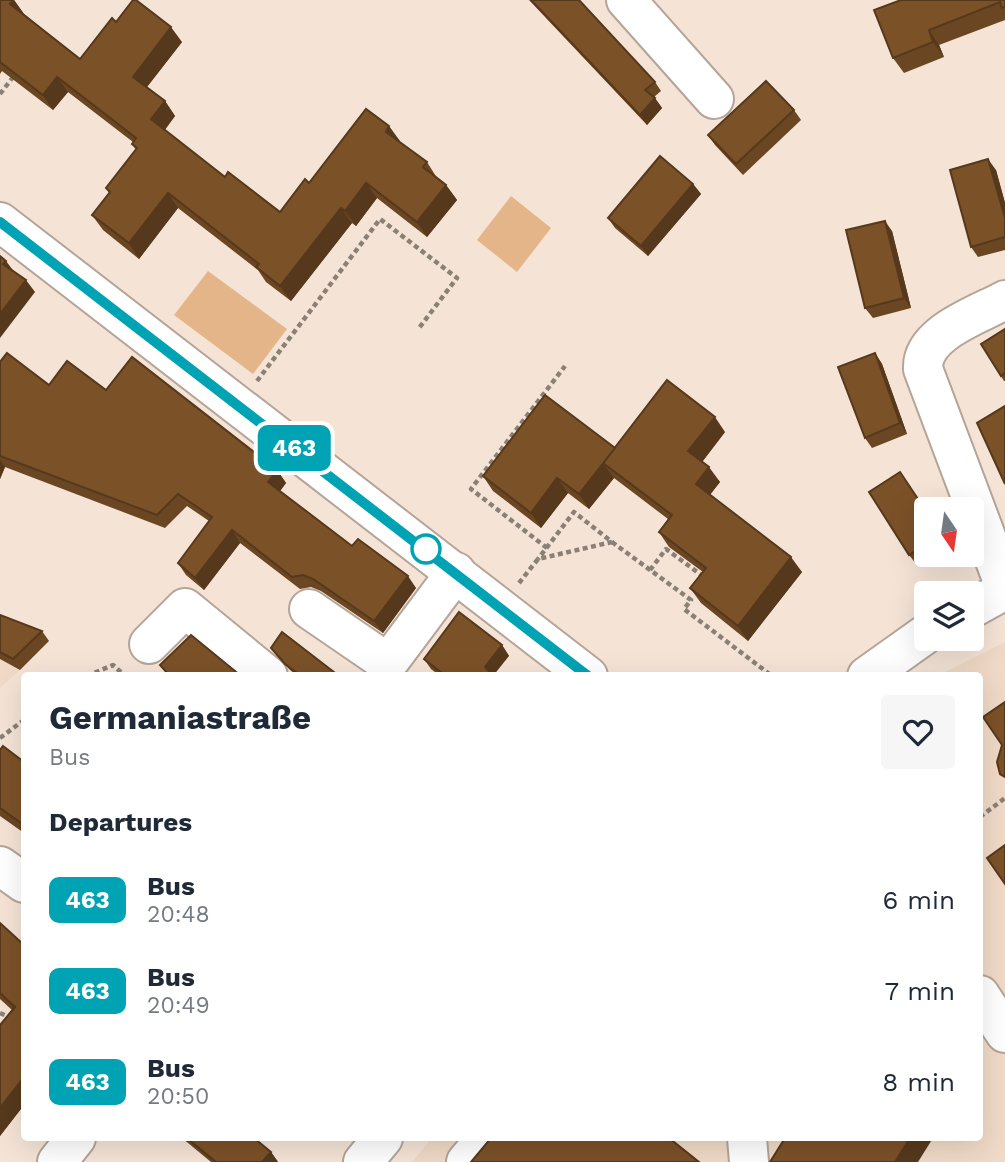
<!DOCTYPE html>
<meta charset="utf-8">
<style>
body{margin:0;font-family:"Work Sans",sans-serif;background:#f6f6f7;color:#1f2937;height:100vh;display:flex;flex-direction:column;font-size:26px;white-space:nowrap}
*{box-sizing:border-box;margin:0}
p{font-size:23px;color:#747a83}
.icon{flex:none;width:38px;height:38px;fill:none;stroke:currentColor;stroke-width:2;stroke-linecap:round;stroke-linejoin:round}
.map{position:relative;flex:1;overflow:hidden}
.drawer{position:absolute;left:21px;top:672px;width:962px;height:469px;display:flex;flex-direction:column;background:#fff;border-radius:7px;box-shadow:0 7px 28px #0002}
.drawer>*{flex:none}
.badge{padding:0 14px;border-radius:10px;font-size:24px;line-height:46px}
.needle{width:46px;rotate:167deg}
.controls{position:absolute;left:914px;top:497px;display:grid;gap:14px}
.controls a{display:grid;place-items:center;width:70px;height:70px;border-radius:7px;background:#fff;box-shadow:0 7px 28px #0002;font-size:35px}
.map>.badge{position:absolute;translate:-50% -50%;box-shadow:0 0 0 4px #fff}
h2{padding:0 28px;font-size:26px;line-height:63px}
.round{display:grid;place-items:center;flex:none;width:74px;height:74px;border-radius:7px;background:#f6f6f7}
.head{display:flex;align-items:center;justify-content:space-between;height:119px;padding:0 28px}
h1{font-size:33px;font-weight:700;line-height:52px}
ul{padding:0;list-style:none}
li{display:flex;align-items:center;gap:21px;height:91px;padding:0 28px}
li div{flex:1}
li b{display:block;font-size:26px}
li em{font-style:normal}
li .badge{min-width:77px;font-weight:700;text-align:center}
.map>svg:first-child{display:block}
</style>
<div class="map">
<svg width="1005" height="1162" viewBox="0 0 1005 1162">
<rect width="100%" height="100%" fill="#f5e4d6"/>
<g fill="#f0d9c6">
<polygon points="1005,642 1005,1162 412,1162 432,1138 980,1138 980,676 939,675"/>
<polygon points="0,659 20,670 0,688"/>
</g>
<g fill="#e5b58a">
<polygon points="511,196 551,228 517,272 477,240"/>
<polygon points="208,271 287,329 253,374 174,315"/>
</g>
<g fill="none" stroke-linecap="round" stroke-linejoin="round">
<defs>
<g id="minor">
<polyline points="626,0 714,99"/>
<polyline points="0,222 588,676"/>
<path d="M1005,300C978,315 921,333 923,369L1005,587"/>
<polyline points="309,609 379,657 391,659 456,572"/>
<polyline points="971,609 1005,590"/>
<polyline points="149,644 185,608 268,676"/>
<polyline points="867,676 926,634"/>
<polyline points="0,866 24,883"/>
<polyline points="980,995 1005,1033"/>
<polyline points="747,1138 749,1162"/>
<polyline points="57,1162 76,1138"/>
<polyline points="363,1162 383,1138"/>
<polyline points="466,1162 486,1138"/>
</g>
</defs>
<use href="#minor" stroke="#b4a598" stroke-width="42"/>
<g stroke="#8b8076" stroke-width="4.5" stroke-dasharray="5 3.5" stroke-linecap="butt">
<polyline points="0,94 13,77"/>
<polyline points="257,381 380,219 457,278 419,328"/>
<polyline points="612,542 691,600 684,609 772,676"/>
<polyline points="547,548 471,489 565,366"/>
<polyline points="650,570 666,549 704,577"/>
<polyline points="519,583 538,559 612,542 574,512 538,559"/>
<polyline points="87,676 113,665 125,676"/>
<polyline points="0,738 24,720"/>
<polyline points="980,817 1005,798"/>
<polyline points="0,1013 11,1018"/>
</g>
<use href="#minor" stroke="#fff" stroke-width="38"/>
</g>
<g fill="#6a4622">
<polygon points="0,0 14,0 24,14 80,59 116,22 182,42 147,87 165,101 175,116 165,130 225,177 280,212 309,183 389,126 399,142 427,162 437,178 446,185 457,200 427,237 377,198 356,226 352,223 291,301 266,282 258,270 178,208 139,259 103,230 92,215 109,193 106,188 136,150 132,144 133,142 68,92 53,110 2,71 0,74"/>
<polygon points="529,0 579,0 655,82 661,91 654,97 662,108 647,125"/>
<polygon points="1005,0 1005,20 939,45 944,57 904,73 893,58 874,10"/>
<polygon points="794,110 801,120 743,175 715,145 708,135"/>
<polygon points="996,170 1005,203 1005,250 978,257 971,247"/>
<polygon points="693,184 701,194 648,256 615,228 608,218"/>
<polygon points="892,231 911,308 873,318 865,308"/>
<polygon points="1005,329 1005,381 1004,381 981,344"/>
<polygon points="875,353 882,364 907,434 872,448 865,438"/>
<polygon points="0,362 49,385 106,390 277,470 286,483 280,491 352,546 416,588 383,633 321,591 311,587 300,589 240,543 204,590 186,575 178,563 209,521 187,506 165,528 5,467 0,479"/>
<polygon points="725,432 702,462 720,482 710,494 802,572 748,641 701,603 690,588 703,572 669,547 659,532 668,519 614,478 589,509 568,493 541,528 493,491 483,476 615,448"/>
<polygon points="926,510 926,555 933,555 917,565 909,555"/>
<polygon points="0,615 42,631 49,641 20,670 0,659"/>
<polygon points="502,645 509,656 440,676 431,669 424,659"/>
<polygon points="271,648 339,676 297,676 289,669"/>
<polygon points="0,750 24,762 24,833 0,816"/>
<polygon points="0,923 24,945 24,1105 0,1136 0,1025 12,1010 0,999"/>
<polygon points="182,1138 254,1138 271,1152 278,1162 211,1162"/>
</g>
<g fill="#56391c">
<polygon points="13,0 14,0 24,14 10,4"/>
<polygon points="171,27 182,42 143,92 133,77"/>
<polygon points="929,30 939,45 944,57 933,42"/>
<polygon points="57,77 68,92 53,110 43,95"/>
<polygon points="655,98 662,108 647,125 640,115"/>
<polygon points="165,101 175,116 161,134 151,119"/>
<polygon points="389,126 400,141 396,147 386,132"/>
<polygon points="988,159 996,170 1005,203 1005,218"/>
<polygon points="366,183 377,198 356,226 345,211"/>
<polygon points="693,184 701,194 648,256 641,246"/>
<polygon points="446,185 457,200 427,237 417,222"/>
<polygon points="168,193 178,208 139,259 129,243"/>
<polygon points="341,208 352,223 291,301 280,286"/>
<polygon points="885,221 892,231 911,308 904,298"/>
<polygon points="6,261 15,273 3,264"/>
<polygon points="26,280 35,292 0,338 0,314"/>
<polygon points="875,353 882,364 907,434 900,423"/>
<polygon points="715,417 725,432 699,466 688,451"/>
<polygon points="615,448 603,463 614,478 589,509 579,494"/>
<polygon points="0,460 5,467 0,479"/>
<polygon points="709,467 720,482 707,499 696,484"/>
<polygon points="277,470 286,483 277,495 268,482"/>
<polygon points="557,478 568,493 541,528 531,513"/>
<polygon points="232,530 240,543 204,590 195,578"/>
<polygon points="791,557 802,572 748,641 738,626"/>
<polygon points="408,576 416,588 383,633 374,621"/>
<polygon points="502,645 509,656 493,676 485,667"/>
<polygon points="24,1077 24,1105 0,1136 0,1108"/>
<polygon points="910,1138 933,1138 918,1162 895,1162"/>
<polygon points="271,1152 278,1162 262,1162"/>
</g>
<g fill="#7b5128" stroke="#56391c" stroke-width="2">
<polygon points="0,0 13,0 10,4 80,59 112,18 116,22 133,0 136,0 171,27 133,77 165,101 151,119 225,177 228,172 280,212 305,179 309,183 366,109 389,126 386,132 427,162 423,167 446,185 417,222 366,183 345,211 341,208 280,286 256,267 259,264 168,193 129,243 92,215 110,192 106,188 137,148 132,144 136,138 57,77 43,95 0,62"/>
<polygon points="531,0 579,0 655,82 645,90 655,98 640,115"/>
<polygon points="901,0 1005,0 1005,7 1002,8 1000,2 929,30 933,42 893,58 874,10"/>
<polygon points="766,81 794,110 736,164 708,135"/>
<polygon points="660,156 693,184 641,246 608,218"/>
<polygon points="988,159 1005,218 1005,237 971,247 950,170"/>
<polygon points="885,221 904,298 865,308 846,230"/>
<polygon points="0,256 6,261 3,264 26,280 0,314"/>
<polygon points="1005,329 1005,373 1001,376 981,344"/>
<polygon points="7,353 49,385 67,361 106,390 132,357 277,470 268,482 352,546 358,539 408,576 374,621 313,579 303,575 292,577 232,530 195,578 178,563 212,517 178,494 157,515 0,456 0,362"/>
<polygon points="875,353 900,423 865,438 838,367"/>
<polygon points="667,380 715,417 688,451 709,467 696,484 791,557 738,626 690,588 706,568 659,532 672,515 603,463"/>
<polygon points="545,395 615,448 579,494 557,478 531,513 483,476"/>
<polygon points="1005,406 1005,484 977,423"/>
<polygon points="900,472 926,511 926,544 909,555 869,492"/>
<polygon points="459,612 502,645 485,667 493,676 440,676 442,673 424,659"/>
<polygon points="0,615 42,631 13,659 0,652"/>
<polygon points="282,632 339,676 301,676 285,664 271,648"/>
<polygon points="191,635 241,676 170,676 160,665"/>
<polygon points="1005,702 1005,777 1000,774 997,762 1002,745 983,717"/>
<polygon points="3,746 24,762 24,825 0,808 0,750"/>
<polygon points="1005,845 1005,884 987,858"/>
<polygon points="0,923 24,945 24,1077 0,1108 0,1025 15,1007 0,993"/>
<polygon points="187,1138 254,1138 271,1152 262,1162 216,1162"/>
<polygon points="491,1138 669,1138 699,1162 471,1162"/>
<polygon points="785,1138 910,1138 895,1162 770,1162"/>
</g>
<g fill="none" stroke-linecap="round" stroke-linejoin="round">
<defs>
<polyline id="line" points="0,222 588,676"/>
</defs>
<use href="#line" stroke="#fff" stroke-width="16"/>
<use href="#line" stroke="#00a3b4" stroke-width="10"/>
</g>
<circle fill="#fff" stroke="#00a3b4" stroke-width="3.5" cx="426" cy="549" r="14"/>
</svg>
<div class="controls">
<a><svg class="needle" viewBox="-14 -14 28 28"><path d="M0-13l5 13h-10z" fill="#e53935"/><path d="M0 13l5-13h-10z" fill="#747a83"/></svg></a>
<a><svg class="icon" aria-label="layers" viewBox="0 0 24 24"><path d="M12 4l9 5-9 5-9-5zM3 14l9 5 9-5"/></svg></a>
</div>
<b class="badge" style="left:294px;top:448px;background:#00a3b4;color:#fff">463</b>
<section class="drawer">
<div class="head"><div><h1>Germaniastraße</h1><p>Bus</p></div><a class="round"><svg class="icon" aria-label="heart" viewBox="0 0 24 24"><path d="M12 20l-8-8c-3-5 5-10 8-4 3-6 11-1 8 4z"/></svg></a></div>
<h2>Departures</h2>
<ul>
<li><span class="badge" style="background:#00a3b4;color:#fff">463</span><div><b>Bus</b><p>20:48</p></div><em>6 min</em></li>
<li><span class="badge" style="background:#00a3b4;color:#fff">463</span><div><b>Bus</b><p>20:49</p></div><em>7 min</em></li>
<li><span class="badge" style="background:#00a3b4;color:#fff">463</span><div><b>Bus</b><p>20:50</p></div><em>8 min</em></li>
</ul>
</section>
</div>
